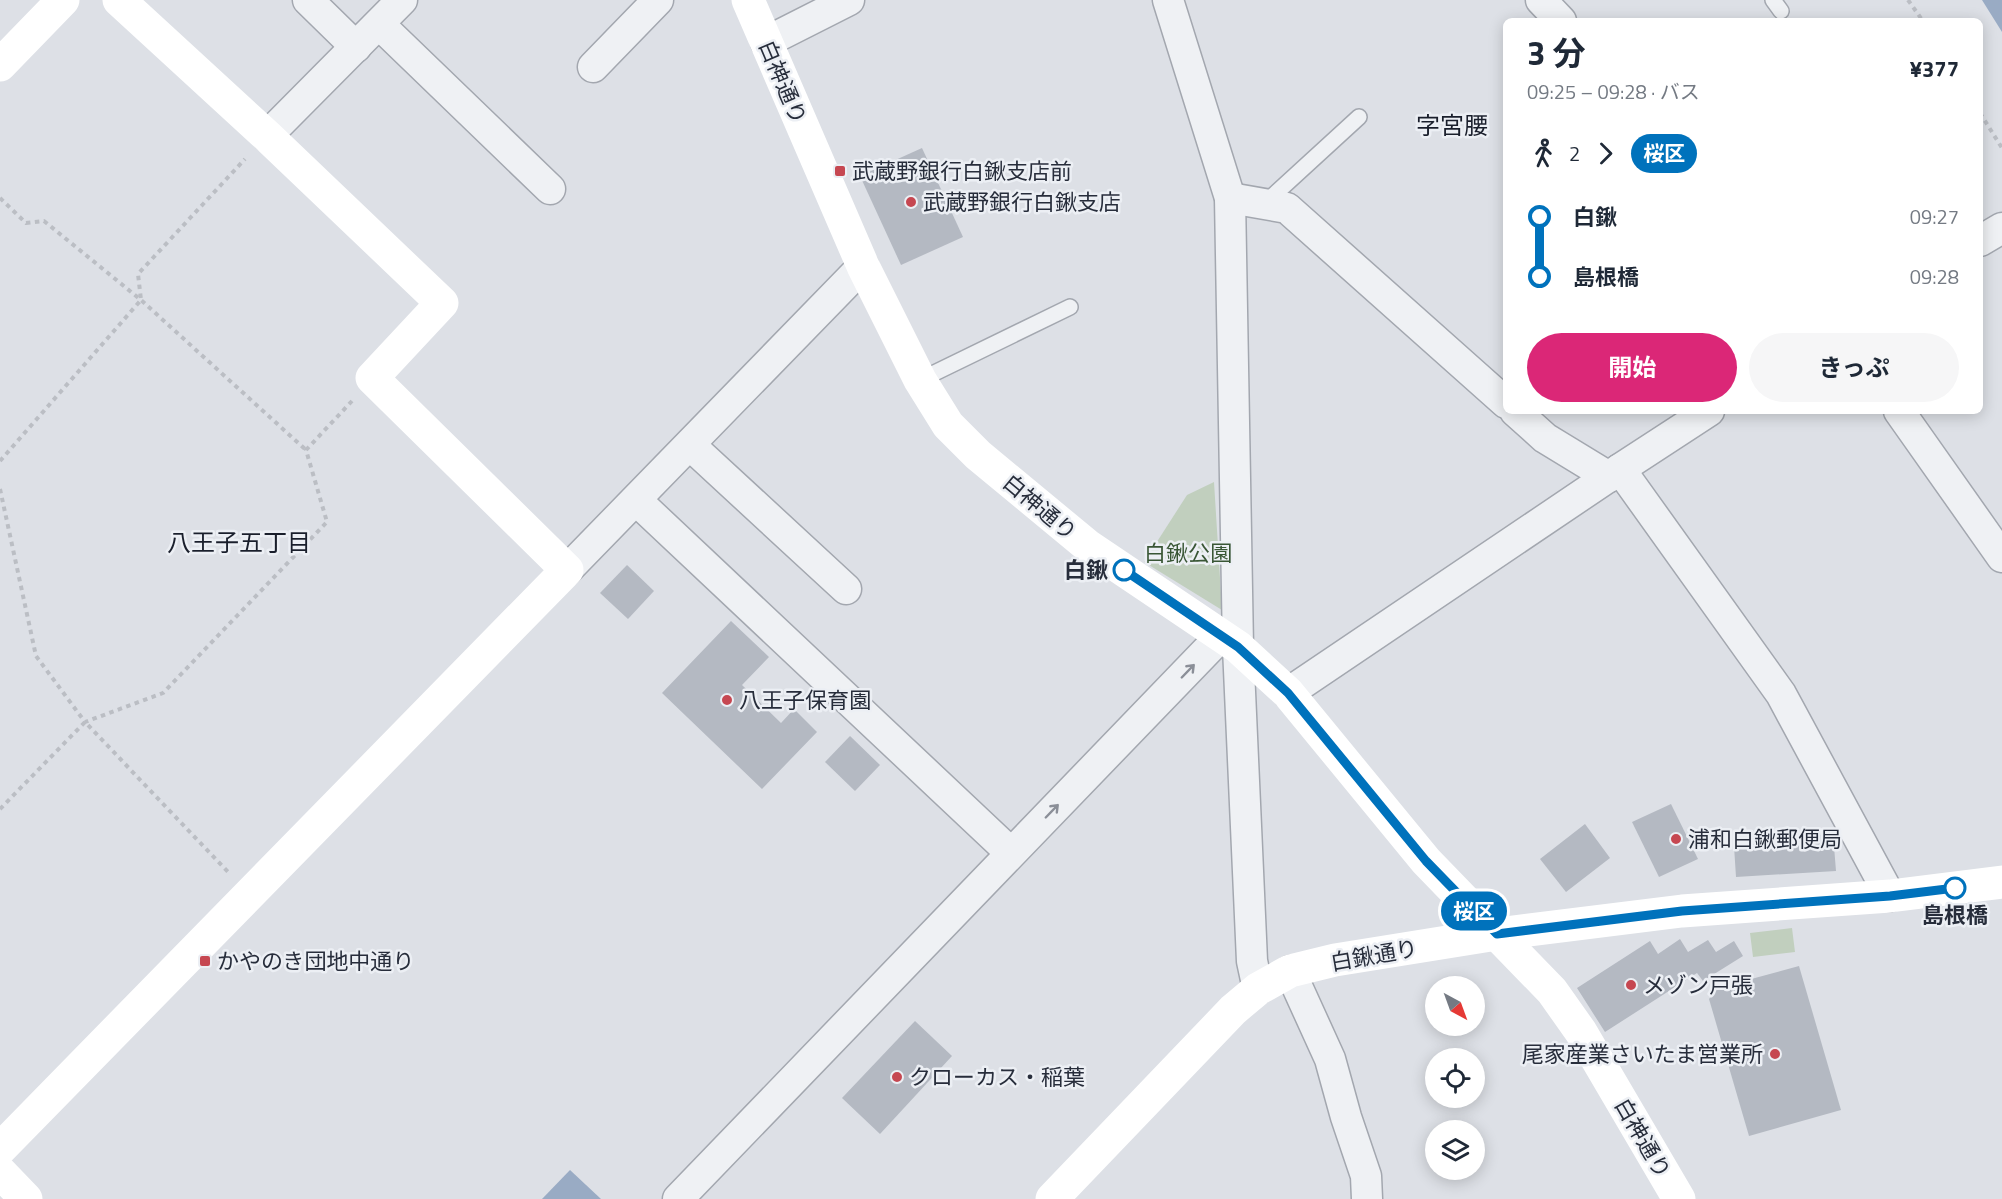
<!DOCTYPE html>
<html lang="ja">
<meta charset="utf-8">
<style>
body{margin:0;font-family:"Titillium Web","Noto Sans JP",sans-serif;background:#f6f6f7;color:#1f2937;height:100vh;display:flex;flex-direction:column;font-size:22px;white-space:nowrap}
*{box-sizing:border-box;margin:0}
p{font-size:20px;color:#747a83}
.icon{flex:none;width:33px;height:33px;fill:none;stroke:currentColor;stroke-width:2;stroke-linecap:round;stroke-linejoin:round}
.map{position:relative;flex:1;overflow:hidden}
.sheet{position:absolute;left:1503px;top:18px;width:480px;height:396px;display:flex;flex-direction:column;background:#fff;border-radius:9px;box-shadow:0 3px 15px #0003}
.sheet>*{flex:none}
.badge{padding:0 12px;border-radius:20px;font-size:21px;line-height:39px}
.needle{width:39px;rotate:139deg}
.fabs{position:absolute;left:1425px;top:976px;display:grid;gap:12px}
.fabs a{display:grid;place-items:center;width:60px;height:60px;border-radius:50%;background:#fff;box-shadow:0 3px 15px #0003;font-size:30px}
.map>.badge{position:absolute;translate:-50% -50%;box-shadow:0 0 0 3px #fff}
.legs{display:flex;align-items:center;gap:9px;height:66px;padding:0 24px;font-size:20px}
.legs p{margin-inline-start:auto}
.head{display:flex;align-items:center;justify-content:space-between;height:102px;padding:0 24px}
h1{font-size:33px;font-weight:700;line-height:45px}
.primary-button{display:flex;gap:12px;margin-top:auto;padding:12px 24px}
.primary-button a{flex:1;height:69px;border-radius:36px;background:#db2777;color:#fff;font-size:24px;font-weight:700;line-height:69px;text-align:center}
.primary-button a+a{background:#f6f6f7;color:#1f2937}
ul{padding:0 24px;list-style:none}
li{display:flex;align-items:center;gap:21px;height:60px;font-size:22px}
li i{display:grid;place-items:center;width:9px;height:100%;margin:0 8px;background:currentColor}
li i::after{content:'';width:15px;height:15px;margin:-8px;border:4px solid;border-radius:50%;background:#fff}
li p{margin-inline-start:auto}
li:first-child i{background:linear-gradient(#0000 50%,currentColor 0)}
li:last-child i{background:linear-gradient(currentColor 50%,#0000 0)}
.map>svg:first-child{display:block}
</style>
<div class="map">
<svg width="2002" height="1199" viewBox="0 0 2002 1199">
<rect width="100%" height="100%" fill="#dde0e6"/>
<g fill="#c1cfbe">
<polygon points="1214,482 1222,610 1144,562 1187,495"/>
<polygon points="1792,928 1795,952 1753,957 1750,933"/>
</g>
<g fill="#99abc4">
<polygon points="1982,0 2002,0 2002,32"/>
<polygon points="570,1170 601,1199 542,1199"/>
</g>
<g fill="#b4b9c2">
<polygon points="922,148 963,237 901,265 860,176"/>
<polygon points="627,565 654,591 628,619 600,593"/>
<polygon points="731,621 769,657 742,685 781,723 794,709 817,732 762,789 662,693"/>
<polygon points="850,736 880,765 855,791 825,762"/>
<polygon points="1671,804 1698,859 1659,877 1632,822"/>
<polygon points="1585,824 1610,858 1566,892 1540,859"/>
<polygon points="1833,834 1836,871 1736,877 1734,846 1806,840 1806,836"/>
<polygon points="1680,939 1688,952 1708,940 1716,952 1734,941 1743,956 1703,981 1697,973 1605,1032 1577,988 1650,941 1658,954"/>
<polygon points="1799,966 1841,1110 1749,1136 1709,999 1718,988"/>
<polygon points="915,1021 952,1056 880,1134 842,1098"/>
</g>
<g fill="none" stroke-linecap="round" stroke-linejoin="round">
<defs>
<g id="lane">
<polyline points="1773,0 1781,11"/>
<polyline points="1264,204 1359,117"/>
<polyline points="920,380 1070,307"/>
</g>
<g id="street">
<polyline points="308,0 356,47"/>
<polyline points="1168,0 1230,198 1238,647 1252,961 1258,989"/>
<polyline points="1541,0 1561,21"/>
<polyline points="379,24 550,189"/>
<polyline points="766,42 849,0"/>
<polyline points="593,67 658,0"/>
<polyline points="267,136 402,0"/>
<polyline points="1230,198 1287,208 1506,403"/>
<polyline points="1980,241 2002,228"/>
<polyline points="1515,411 1545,438 1609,477"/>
<polyline points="1899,411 2002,557"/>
<polyline points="690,445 846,589"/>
<polyline points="1620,469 1781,694 1890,896"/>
<polyline points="636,500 1011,853"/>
<polyline points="567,570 863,266"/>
<polyline points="1288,693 1620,469 1709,411"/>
<polyline points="1290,971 1330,1059 1346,1117 1366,1176 1367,1199"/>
<polyline points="678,1199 1222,635"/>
</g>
</defs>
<use href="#lane" stroke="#a3a7af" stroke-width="18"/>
<use href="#street" stroke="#a3a7af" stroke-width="33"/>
<g stroke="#bbbec4" stroke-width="4" stroke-dasharray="4.5 4.5" stroke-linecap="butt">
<polyline points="1908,0 1923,21"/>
<polyline points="1980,113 2002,148"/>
<polyline points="0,198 26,223 44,221 141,300 306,450"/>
<polyline points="0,461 141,300 138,274 245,159"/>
<polyline points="0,489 36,656 85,722 163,693 327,522 306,450 352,401"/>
<polyline points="0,809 85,722 228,872"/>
</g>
<use href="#lane" stroke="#eff1f4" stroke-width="15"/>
<use href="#street" stroke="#eff1f4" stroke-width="30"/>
<g stroke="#fff" stroke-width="33">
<polyline points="748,0 863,266 920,380 948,425 978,455 1088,546 1238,647 1288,693 1426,861 1552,991 1581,1032 1679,1199"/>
<polyline points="0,65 63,0"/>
<polyline points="0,1149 567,570 372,378 442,303 267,136 119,0"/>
<polyline points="0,1172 26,1199"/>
<polyline points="1052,1199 1233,1010 1258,989 1290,971 1335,960 1497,934 1682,911 1890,896 2002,882"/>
</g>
</g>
<defs><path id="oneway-shaft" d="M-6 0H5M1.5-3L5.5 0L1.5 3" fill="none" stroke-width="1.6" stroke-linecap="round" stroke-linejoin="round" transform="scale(1.5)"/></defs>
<g stroke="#8b8f98">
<use href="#oneway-shaft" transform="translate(1188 671) rotate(-46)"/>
<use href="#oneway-shaft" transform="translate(1052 811) rotate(-46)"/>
</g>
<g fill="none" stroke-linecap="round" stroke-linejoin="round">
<defs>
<polyline id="line-1" points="1124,570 1238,647 1288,693 1426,861 1497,934 1682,911 1890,896 1955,888"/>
</defs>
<use href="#line-1" stroke="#fff" stroke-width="14"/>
<use href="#line-1" stroke="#0072bc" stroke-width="9"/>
</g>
<g fill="#c64751" stroke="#eceff4" stroke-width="2">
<rect x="834" y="165" width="12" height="12" rx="3"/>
<circle cx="911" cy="202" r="6"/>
<circle cx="727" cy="700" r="6"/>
<circle cx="1676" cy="839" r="6"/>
<rect x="199" y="955" width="12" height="12" rx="3"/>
<circle cx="1631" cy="985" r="6"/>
<circle cx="1775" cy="1054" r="6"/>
<circle cx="897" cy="1077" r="6"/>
</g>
<g fill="#fff" stroke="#0072bc" stroke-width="3">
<circle cx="1124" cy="570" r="10"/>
<circle cx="1955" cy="888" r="10"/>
</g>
<g text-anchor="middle" stroke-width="5" stroke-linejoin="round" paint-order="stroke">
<g font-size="22" fill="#272d3b" stroke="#eceff4">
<text transform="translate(783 82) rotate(67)" y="8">白神通り</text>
<text transform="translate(1040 507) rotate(40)" y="8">白神通り</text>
<text transform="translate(1374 955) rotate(-10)" y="8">白鍬通り</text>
<text transform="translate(1643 1138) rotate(60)" y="8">白神通り</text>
</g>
<g font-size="22" fill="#272d3b" stroke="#eceff4" text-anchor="start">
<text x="852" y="179">武蔵野銀行白鍬支店前</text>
<text x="923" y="210">武蔵野銀行白鍬支店</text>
<text x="739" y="708">八王子保育園</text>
<text x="1688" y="847">浦和白鍬郵便局</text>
<text x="217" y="969">かやのき団地中通り</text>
<text x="1643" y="993">メゾン戸張</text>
<text x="1763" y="1062" text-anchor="end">尾家産業さいたま営業所</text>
<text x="909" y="1085">クローカス・稲葉</text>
</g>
<g font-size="22" fill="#395635" stroke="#eceff4">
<text x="1188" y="561">白鍬公園</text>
</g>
<g font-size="22" font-weight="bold" fill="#272d3b" stroke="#eceff4" text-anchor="end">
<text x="1108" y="578">白鍬</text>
<text x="1955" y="923" text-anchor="middle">島根橋</text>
</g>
<g font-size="24" fill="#1a1f2c" stroke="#eceff4">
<text x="1452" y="134">字宮腰</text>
<text x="239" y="551">八王子五丁目</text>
</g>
</g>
</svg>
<div class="fabs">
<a><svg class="needle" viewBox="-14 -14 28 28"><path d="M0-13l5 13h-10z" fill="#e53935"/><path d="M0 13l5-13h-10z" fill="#747a83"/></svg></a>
<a><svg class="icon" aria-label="locate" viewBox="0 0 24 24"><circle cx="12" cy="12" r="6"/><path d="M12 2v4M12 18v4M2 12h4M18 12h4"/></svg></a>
<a><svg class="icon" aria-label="layers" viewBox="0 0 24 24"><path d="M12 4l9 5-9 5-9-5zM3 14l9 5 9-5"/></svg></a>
</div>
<b class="badge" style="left:1474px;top:911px;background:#0072bc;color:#fff">桜区</b>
<section class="sheet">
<div class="head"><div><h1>3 分</h1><p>09:25 – 09:28 · バス</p></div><b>¥377</b></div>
<div class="legs"><svg class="icon" aria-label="walk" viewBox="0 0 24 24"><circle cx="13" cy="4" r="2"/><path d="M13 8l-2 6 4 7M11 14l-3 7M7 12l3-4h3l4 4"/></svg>2<svg class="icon" aria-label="forward" viewBox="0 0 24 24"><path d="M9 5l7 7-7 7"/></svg><b class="badge" style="background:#0072bc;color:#fff">桜区</b></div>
<ul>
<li><i style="color:#0072bc"></i><b>白鍬</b><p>09:27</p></li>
<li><i style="color:#0072bc"></i><b>島根橋</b><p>09:28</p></li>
</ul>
<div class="primary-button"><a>開始</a><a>きっぷ</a></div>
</section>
</div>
